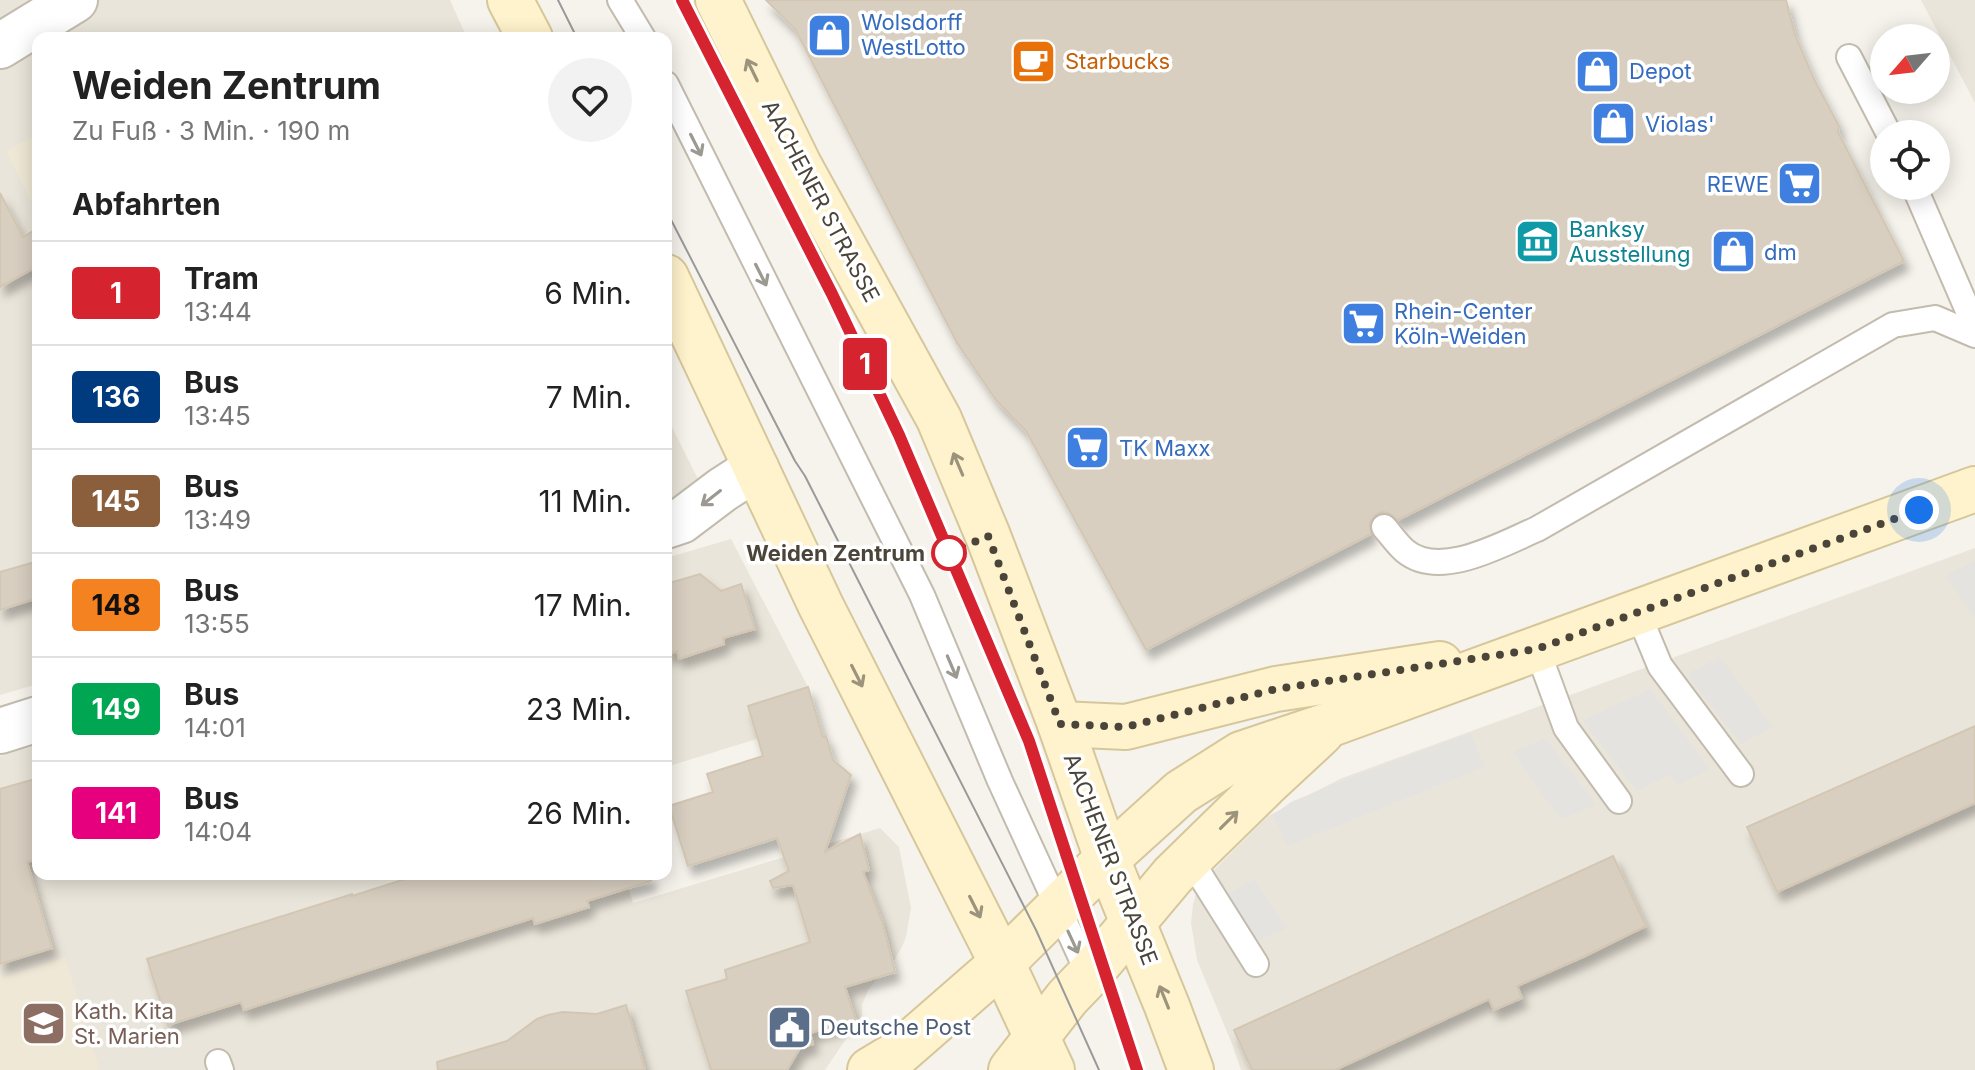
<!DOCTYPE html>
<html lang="de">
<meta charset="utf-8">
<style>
body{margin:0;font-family:Inter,sans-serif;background:#f2f2f2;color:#222;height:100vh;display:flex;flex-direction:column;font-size:30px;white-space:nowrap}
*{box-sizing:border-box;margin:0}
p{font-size:26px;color:#767676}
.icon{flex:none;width:44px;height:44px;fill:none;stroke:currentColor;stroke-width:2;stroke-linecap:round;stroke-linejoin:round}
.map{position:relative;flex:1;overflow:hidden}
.side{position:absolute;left:32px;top:32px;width:640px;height:848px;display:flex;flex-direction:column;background:#fff;border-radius:16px;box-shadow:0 4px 20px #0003}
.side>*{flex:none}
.badge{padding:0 16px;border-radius:6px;font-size:28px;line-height:52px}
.needle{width:52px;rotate:242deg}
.tools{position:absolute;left:1870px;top:24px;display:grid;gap:16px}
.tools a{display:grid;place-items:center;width:80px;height:80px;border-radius:50%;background:#fff;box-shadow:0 4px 20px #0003;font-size:40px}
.you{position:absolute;width:40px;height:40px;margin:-20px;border:6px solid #fff;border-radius:50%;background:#1a73e8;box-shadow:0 0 0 12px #1a73e833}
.map>.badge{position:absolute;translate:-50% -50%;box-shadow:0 0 0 4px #fff}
h2{padding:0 40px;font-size:30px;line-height:72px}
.round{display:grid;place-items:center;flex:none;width:84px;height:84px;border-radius:42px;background:#f2f2f2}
.headline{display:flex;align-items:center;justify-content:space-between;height:136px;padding:0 40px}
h1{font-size:38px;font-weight:700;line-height:60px}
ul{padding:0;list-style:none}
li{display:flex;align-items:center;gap:24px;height:104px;padding:0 40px;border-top:2px solid #e0e0e0}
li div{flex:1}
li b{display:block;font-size:30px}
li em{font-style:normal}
li .badge{min-width:88px;font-weight:700;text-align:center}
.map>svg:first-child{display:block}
</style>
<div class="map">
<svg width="1975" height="1070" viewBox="0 0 1975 1070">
<defs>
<filter id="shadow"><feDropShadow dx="5" dy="9" stdDeviation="4" flood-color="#0004"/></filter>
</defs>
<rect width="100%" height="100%" fill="#f6f3ec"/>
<g fill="#eae5da">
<polygon points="0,0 450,0 467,38 38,38 38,684 0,695"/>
<polygon points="1922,0 1975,0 1975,103 1921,0"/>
<polygon points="666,415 699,481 666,502"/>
<polygon points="731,539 808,687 818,720 666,767 666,558"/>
<polygon points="1975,548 1975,1070 1241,1070 1232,1044 1197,960 1191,923 1193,905 1198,886 1268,816 1342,778"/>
<polygon points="38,745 38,874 624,874 633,903 880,828 899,847 911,908 906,937 902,947 893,962 895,972 879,977 868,990 862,1005 862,1015 825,1070 0,1070 0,756"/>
</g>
<g fill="#efe8d6">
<polygon points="38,134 38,215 6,151"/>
<polygon points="65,957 100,1070 0,1070 0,969 3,978"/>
</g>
<g fill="#e5e3e0">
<polygon points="1975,561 1975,618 1946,575"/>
<polygon points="1720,657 1773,727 1741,744 1687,674"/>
<polygon points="1650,689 1709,769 1678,785 1670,774 1637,791 1583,720"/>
<polygon points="1470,733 1485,767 1287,846 1273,815 1291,802 1346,779"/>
<polygon points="1545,738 1596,804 1561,820 1512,752"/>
<polygon points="1255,879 1286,929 1257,941 1227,894"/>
</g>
<g fill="#d8cfc1" stroke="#d3c7b4" stroke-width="2" filter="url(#shadow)">
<polygon points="766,0 1786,0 1795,35 1814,79 1839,126 1838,132 1904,261 1398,520 1388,513 1382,512 1375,515 1370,523 1371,534 1146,650 1026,431 996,400 957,343 795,29"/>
<polygon points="0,193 23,237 38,228 38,266 0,287"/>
<polygon points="38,561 38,598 0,610 0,572"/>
<polygon points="700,574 721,591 741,584 755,629 723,638 724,644 679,659 677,651 666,655 666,584"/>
<polygon points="808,687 823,737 826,736 833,760 851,775 825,852 860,834 869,870 863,872 882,921 895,972 845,987 856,1020 810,1033 813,1044 800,1048 787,1070 711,1070 686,991 727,979 725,970 810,942 793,885 773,888 770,881 789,871 777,838 688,866 669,806 713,792 707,774 763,756 748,706"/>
<polygon points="1975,726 1975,803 1777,892 1747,827"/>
<polygon points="38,778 38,859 27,862 52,948 0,964 0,789"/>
<polygon points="1613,856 1646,926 1583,957 1517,986 1522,998 1494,1010 1489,999 1335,1070 1252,1070 1234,1030"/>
<polygon points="421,874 650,874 651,881 587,901 589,907 535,924 533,918 244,1010 241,1002 168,1025 147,959 352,894 352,896"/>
<polygon points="626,1005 645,1070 438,1070 437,1062 507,1041 537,1019 548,1015 563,1012 597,1014"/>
</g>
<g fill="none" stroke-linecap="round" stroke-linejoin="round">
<defs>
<g id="lane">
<polyline points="620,0 643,38"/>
<polyline points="1849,57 1889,134"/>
<polyline points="666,84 922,595 1000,781 1089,975"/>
<polyline points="1914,186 1975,327"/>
<path d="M1384,527C1391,535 1397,544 1405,551C1440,580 1502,544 1537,529L1893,325L1935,318L1975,335"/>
<polyline points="1638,613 1660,666 1741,774"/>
<polyline points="1537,649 1566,728 1619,801"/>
<polyline points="1190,859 1256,964"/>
<polyline points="218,1062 221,1070"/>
</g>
<g id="street">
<polyline points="0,46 75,0"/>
<polyline points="666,526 681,521 722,490 756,468"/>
<polyline points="0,731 38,719"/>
</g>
<g id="secondary">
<polyline points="510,0 530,38"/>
<polyline points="718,0 799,165 939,419 988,536 1060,724 1107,859 1167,1006 1191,1070"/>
<polyline points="666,277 821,606 1002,963 1052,1070"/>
<polyline points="1060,724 1126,727 1276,689 1440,664"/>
<polyline points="870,1070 900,1052 1002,963 1107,859 1181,792 1241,754 1331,724 1975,489"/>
<polyline points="1011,1070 1067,998 1089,975 1173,875 1265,785 1321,733"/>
</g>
</defs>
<use href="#lane" stroke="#c2bbae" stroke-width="28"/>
<use href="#street" stroke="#c2bbae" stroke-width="48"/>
<use href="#secondary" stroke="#d6c79b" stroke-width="48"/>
<use href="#lane" stroke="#fff" stroke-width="24"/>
<use href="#street" stroke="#fff" stroke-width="44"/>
<use href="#secondary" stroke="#fff3cd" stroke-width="44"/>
<g stroke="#9a9a9a" stroke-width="2">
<polyline points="558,0 577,38"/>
<polyline points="682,0 832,294 899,435 1029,741 1137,1070"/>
<polyline points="666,210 795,461 805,476 1036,930 1099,1070"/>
</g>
</g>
<defs><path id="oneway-shaft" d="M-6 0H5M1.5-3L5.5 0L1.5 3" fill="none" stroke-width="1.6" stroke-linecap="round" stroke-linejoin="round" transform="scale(2)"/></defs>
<g stroke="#9c937c">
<use href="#oneway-shaft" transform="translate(752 70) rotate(-116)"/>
<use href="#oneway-shaft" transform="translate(958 464) rotate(-113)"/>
<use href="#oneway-shaft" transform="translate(857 676) rotate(63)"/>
<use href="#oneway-shaft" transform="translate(1229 820) rotate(-45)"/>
<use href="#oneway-shaft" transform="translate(975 907) rotate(63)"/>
<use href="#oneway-shaft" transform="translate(1164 997) rotate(-112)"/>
</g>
<g stroke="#9c9892">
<use href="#oneway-shaft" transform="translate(696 145) rotate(63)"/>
<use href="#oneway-shaft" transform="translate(761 275) rotate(63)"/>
<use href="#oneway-shaft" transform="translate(711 498) rotate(142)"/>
<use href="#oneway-shaft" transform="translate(952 667) rotate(67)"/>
<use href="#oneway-shaft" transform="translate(1073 942) rotate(65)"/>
</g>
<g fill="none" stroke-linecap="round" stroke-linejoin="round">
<defs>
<polyline id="line" points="682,0 832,294 899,435 1029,741 1137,1070"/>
</defs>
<use href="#line" stroke="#fff" stroke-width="18"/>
<use href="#line" stroke="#d52330" stroke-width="12"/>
<polyline stroke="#4b4439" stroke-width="8" stroke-dasharray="0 14.4" points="949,553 988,536 1060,724 1126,727 1276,689 1537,649 1919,510"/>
</g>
<defs>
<symbol id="shop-square" viewBox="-11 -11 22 22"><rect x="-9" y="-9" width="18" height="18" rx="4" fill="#3f7fe0" stroke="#fff"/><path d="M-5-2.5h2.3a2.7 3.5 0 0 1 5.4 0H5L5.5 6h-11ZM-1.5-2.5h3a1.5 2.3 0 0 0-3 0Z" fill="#fff"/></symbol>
<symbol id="cafe-square" viewBox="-11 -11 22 22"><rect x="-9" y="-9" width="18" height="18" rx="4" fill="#e8710a" stroke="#fff"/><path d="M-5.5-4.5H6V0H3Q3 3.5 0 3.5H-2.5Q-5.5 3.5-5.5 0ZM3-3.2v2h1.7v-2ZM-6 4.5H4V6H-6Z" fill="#fff"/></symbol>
<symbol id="supermarket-square" viewBox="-11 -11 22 22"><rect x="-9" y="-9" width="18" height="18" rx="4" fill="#3f7fe0" stroke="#fff"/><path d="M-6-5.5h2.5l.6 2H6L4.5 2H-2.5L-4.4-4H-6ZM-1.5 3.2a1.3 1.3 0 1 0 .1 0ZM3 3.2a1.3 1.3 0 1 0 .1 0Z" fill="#fff"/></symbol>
<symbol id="museum-square" viewBox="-11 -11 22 22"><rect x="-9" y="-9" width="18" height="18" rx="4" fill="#0f9aa8" stroke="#fff"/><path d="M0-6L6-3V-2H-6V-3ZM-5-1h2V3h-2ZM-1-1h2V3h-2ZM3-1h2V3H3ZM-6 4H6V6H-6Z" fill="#fff"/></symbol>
<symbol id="school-square" viewBox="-11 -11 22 22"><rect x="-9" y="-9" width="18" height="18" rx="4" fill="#8d6e63" stroke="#fff"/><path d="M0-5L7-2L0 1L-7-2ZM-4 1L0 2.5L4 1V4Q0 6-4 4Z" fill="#fff"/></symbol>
<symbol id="civic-square" viewBox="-11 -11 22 22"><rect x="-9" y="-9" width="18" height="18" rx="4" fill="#5c6f8a" stroke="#fff"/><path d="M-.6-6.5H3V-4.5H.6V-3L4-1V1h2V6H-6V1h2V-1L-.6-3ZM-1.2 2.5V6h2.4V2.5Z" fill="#fff"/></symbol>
</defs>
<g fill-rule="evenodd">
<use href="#shop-square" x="804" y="10" width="51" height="51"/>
<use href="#cafe-square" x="1008" y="36" width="51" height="51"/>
<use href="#shop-square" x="1572" y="46" width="51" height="51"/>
<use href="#shop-square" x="1588" y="98" width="51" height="51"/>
<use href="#supermarket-square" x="1774" y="158" width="51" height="51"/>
<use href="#museum-square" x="1512" y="216" width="51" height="51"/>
<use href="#shop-square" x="1708" y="226" width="51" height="51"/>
<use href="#supermarket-square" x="1338" y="298" width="51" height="51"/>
<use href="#supermarket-square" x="1062" y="422" width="51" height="51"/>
<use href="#school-square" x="18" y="998" width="51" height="51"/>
<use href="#civic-square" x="764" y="1002" width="51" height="51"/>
</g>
<circle fill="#fff" stroke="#d52330" stroke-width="4" cx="949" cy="553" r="16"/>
<g text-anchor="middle" stroke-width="7" stroke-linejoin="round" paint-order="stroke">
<g font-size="22" fill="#366cbe" stroke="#fff" text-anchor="start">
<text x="861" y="30">Wolsdorff<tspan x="861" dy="25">WestLotto</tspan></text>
<text x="1629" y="79">Depot</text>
<text x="1645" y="132">Violas'</text>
<text x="1769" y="192" text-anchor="end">REWE</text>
<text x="1764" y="260">dm</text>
<text x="1394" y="319">Rhein-Center<tspan x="1394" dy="25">Köln-Weiden</tspan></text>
<text x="1119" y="456">TK Maxx</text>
</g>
<g font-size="22" fill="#c56008" stroke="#fff" text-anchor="start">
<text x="1065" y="69">Starbucks</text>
</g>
<g font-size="22" fill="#4b4439" stroke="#fff">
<text transform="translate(821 201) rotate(62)" y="8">AACHENER STRASSE</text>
<text transform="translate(1111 859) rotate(69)" y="8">AACHENER STRASSE</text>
</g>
<g font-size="22" fill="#0d838f" stroke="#fff" text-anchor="start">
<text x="1569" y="237">Banksy<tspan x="1569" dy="25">Ausstellung</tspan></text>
</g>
<g font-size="22" font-weight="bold" fill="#4b4439" stroke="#fff" text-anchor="end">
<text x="925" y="561">Weiden Zentrum</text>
</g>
<g font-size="22" fill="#785e54" stroke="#fff" text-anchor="start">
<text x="74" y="1019">Kath. Kita<tspan x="74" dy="25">St. Marien</tspan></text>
</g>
<g font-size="22" fill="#4e5e75" stroke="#fff" text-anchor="start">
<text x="820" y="1035">Deutsche Post</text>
</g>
</g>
</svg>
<div class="tools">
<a><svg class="needle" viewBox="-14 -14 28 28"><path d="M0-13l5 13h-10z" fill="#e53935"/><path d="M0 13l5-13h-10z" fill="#767676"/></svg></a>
<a><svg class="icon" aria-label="locate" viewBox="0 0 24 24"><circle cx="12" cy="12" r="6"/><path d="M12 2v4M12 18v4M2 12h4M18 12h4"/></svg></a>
</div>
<div class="you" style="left:1919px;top:510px"></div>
<b class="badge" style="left:865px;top:364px;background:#d52330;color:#fff">1</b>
<section class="side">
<div class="headline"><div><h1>Weiden Zentrum</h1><p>Zu Fuß · 3 Min. · 190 m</p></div><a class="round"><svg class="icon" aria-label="heart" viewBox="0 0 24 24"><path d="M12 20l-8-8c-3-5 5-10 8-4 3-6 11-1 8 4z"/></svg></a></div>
<h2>Abfahrten</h2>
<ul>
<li><span class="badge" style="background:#d52330;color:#fff">1</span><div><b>Tram</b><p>13:44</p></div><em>6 Min.</em></li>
<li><span class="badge" style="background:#003b80;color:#fff">136</span><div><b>Bus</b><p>13:45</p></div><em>7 Min.</em></li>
<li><span class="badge" style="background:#8b5e3c;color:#fff">145</span><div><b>Bus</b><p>13:49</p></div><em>11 Min.</em></li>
<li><span class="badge" style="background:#f58220;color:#111">148</span><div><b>Bus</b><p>13:55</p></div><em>17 Min.</em></li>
<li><span class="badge" style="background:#00a651;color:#fff">149</span><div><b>Bus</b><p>14:01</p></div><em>23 Min.</em></li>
<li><span class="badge" style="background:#e6007e;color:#fff">141</span><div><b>Bus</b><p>14:04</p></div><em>26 Min.</em></li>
</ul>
</section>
</div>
